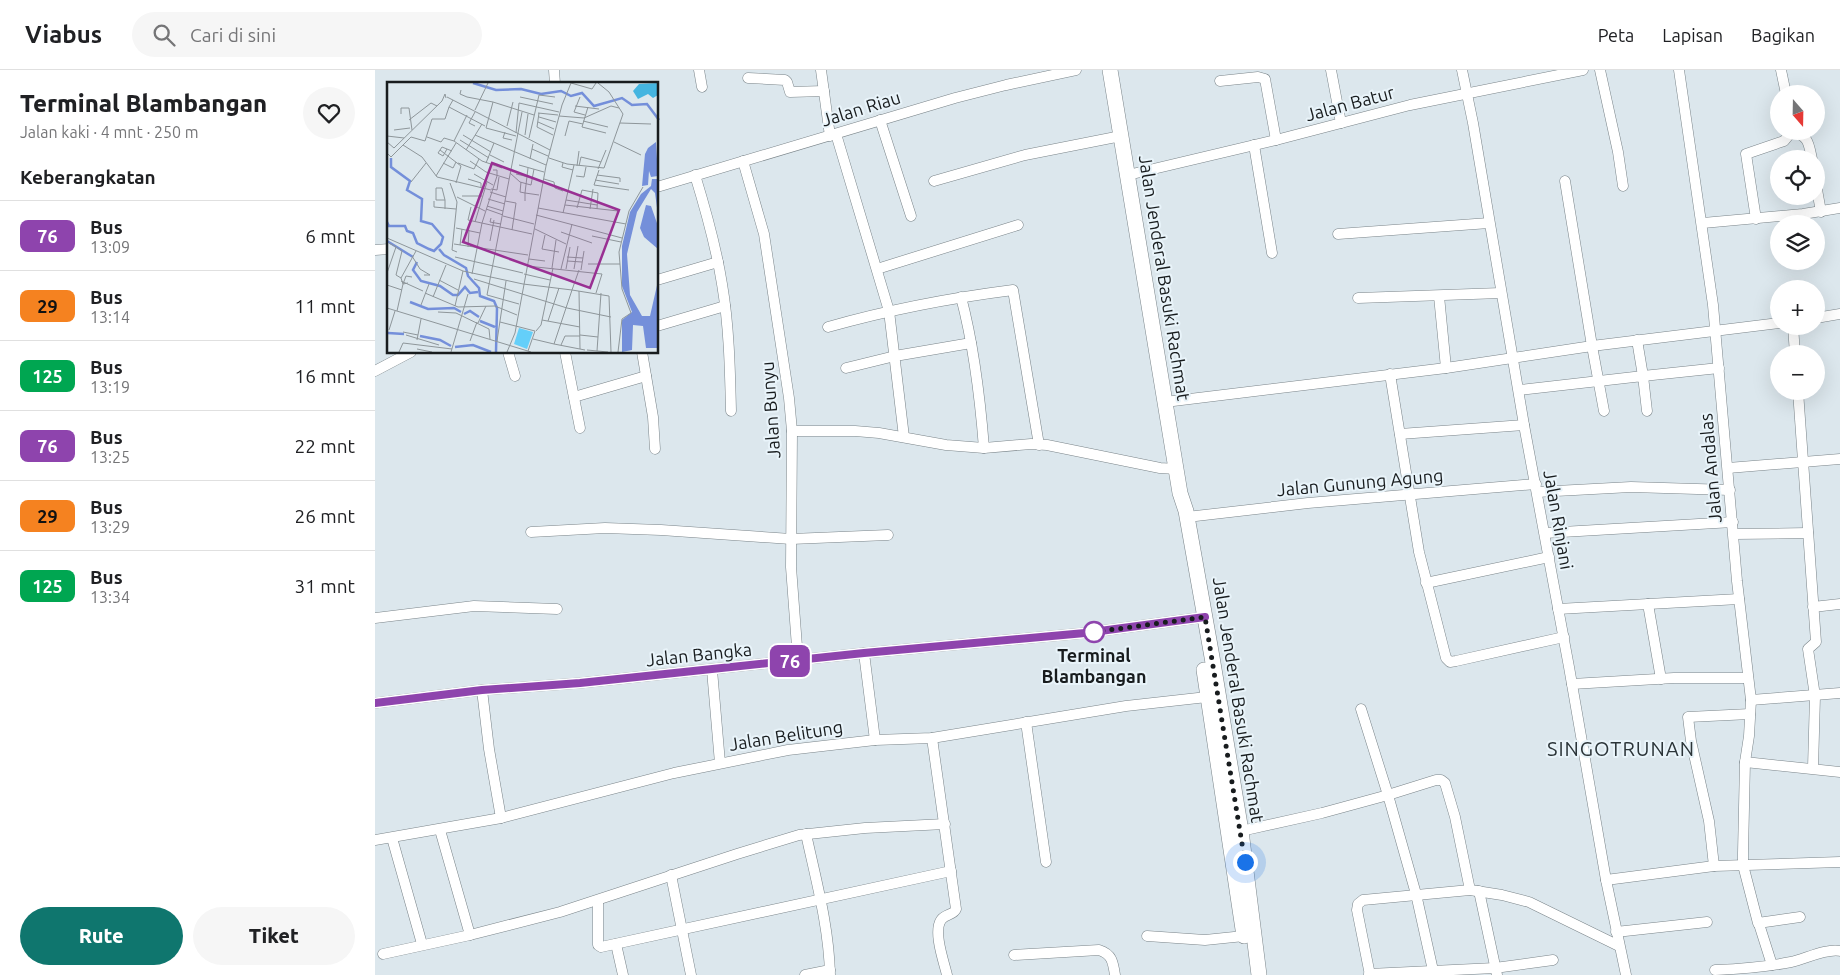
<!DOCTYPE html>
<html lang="id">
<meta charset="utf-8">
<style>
body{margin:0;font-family:Ubuntu,sans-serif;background:#f6f6f6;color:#202124;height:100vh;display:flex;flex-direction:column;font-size:19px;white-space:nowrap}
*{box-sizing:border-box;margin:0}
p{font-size:16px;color:#757577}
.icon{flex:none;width:28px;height:28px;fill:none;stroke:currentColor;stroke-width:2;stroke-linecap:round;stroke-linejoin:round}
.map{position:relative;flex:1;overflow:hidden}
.side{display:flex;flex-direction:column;background:#fff;width:375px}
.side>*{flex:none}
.badge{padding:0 10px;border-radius:8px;font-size:18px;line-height:32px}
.needle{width:32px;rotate:160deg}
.fabs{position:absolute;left:1395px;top:15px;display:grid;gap:10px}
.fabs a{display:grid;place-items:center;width:55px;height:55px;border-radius:50%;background:#fff;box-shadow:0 5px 20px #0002;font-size:25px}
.you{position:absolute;width:25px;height:25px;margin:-12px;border:4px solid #fff;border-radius:50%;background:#1a73e8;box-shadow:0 0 0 8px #1a73e833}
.map>.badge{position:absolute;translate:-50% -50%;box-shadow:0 0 0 2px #fff}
h2{padding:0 20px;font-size:19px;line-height:45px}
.round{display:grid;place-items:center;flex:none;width:52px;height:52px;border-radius:26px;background:#f6f6f6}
.summary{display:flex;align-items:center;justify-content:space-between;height:85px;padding:0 20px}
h1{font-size:24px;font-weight:800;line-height:38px}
.action{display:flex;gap:10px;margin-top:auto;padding:10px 20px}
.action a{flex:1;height:58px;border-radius:30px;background:#0f766e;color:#fff;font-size:20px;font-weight:800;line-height:58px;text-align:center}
.action a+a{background:#f6f6f6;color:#202124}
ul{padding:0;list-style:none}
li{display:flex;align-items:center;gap:15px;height:70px;padding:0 20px;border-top:1px solid #e0e0e0}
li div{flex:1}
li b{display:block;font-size:19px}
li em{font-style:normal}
li .badge{min-width:55px;font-weight:700;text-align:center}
header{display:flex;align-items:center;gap:30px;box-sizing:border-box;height:70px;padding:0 25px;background:#fff;border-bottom:1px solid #e0e0e0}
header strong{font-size:24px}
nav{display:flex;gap:28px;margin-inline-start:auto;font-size:18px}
.search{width:350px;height:45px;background:#f6f6f6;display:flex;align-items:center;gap:12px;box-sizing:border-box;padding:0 18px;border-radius:28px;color:#757577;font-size:19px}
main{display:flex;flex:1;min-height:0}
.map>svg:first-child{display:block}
</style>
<header>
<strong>Viabus</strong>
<div class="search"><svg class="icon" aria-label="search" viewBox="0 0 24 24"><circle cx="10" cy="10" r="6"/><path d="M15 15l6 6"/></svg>Cari di sini</div>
<nav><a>Peta</a><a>Lapisan</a><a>Bagikan</a></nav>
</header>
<main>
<section class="side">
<div class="summary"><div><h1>Terminal Blambangan</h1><p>Jalan kaki · 4 mnt · 250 m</p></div><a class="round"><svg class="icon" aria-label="heart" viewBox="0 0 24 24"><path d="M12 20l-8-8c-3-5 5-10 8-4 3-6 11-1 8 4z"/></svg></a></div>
<h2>Keberangkatan</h2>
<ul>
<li><span class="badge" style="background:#8e44ad;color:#fff">76</span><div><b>Bus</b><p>13:09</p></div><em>6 mnt</em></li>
<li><span class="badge" style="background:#f58220;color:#111">29</span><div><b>Bus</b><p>13:14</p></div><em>11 mnt</em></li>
<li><span class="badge" style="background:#00a651;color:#fff">125</span><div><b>Bus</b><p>13:19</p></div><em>16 mnt</em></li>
<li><span class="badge" style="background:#8e44ad;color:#fff">76</span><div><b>Bus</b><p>13:25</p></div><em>22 mnt</em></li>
<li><span class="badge" style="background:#f58220;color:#111">29</span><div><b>Bus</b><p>13:29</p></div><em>26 mnt</em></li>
<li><span class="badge" style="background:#00a651;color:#fff">125</span><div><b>Bus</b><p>13:34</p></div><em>31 mnt</em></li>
</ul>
<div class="action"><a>Rute</a><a>Tiket</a></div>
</section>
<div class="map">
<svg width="1465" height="905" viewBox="0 0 1465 905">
<rect width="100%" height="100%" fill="#dce7ed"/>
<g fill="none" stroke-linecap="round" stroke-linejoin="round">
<defs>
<g id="street">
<polyline points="179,0 180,14"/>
<polyline points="324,0 327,17"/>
<polyline points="446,0 455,66"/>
<polyline points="956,0 966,53"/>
<polyline points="1087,0 1098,53 1149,355 1194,597 1231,810 1251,905"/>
<polyline points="1225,0 1243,82 1248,116"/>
<polyline points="1304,0 1338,235 1362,511 1376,630 1374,666 1370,692 1368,783 1368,795 1383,853 1425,847"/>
<polyline points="1406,0 1411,24"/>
<polyline points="373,8 410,10 412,12 415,22 449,21"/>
<polyline points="845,11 883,7 890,9 901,70"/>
<polyline points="505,50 536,146"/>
<path d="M1419,61V63C1434,65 1434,76 1437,89"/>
<polyline points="461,64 514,241 529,367"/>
<polyline points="879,75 897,183"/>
<polyline points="368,91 389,164 414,328 417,361 416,497 423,590"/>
<path d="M320,105C331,141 341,176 347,214C354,255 355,298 356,341"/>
<polyline points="753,105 901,70 1035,35 1208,0"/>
<polyline points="559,111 650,85 746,66"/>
<polyline points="1190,111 1217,276 1229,341"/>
<polyline points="1441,114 1446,142"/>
<polyline points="282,117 580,28 631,15 701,0"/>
<polyline points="1381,149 1371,84 1409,71 1414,65 1419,63"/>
<polyline points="1328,153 1428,144 1465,138"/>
<polyline points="963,164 1114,153"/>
<polyline points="0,180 14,179"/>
<polyline points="502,199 643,155"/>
<polyline points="282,210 343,192"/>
<polyline points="1064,226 1071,298"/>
<path d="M586,227C599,276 605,327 609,378"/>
<polyline points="983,228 1126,223"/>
<polyline points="1441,248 1465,244"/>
<polyline points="282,256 350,236"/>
<polyline points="1418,256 1420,284"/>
<path d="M453,257C513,240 575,228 638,220L664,375"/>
<polyline points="1262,270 1268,306 1344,298"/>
<polyline points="133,282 140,306"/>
<polyline points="190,282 205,358"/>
<polyline points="267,282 278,347 280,379"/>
<polyline points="471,298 520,286 596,273"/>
<polyline points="0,301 36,282"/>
<polyline points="1015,304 1044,482 1071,588 1075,592 1081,591 1189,567"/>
<polyline points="1144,320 1268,306 1272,341"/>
<polyline points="1423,321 1441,572 1433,579 1440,626 1438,698"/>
<polyline points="199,327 271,306"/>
<polyline points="790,332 1071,298 1217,276 1404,253"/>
<polyline points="417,361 480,361 504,363 571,375 609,378 656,374 672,375 785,398 801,399"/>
<polyline points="1025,364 1149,355"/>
<polyline points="1353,398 1465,389"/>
<polyline points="1162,422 1256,417 1355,420"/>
<polyline points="812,447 933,433 1161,414"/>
<polyline points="156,462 230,458 286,460 416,469 513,465"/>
<polyline points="1170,463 1358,452"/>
<polyline points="1359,464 1433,463"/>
<polyline points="1051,513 1174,487"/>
<polyline points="1273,534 1286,609"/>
<polyline points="1438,537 1465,534"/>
<polyline points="1183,539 1364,529"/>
<polyline points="0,548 99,536 182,539"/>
<polyline points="489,583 500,670"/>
<polyline points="337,600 345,693"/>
<polyline points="1197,614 1299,608 1373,608"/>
<polyline points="107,620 114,679 126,748"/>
<polyline points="1376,630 1465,623"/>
<polyline points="0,633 107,620 205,613 489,583 710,563 830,547"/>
<polyline points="986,639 1013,725 1061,710 1066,710 1070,713 1080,747 1095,820"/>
<polyline points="651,652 671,792"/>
<path d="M557,668L581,839C579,845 570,844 566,850C558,862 569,892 572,905"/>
<polyline points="1370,692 1465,702"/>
<polyline points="65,760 95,865"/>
<polyline points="866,761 947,743 1013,725 1041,824 1059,905"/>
<path d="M431,764C441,810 454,857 455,905"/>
<polyline points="17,768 47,874"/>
<polyline points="0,770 126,748 299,703 413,680 500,670 557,668 751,636 832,627"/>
<polyline points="1339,796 1334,751 1316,671 1313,647 1375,644"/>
<polyline points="296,805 316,905"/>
<polyline points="1231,810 1339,796 1465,792"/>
<polyline points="1104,821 1122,905"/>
<polyline points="223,831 223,875 226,877 576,801"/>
<polyline points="1384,854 1397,895"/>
<polyline points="1241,862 1332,852"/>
<polyline points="772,866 830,870 869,866"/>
<polyline points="241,874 248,905"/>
<polyline points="8,884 95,865 185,842 362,784 424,765 490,758 570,754"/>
<path d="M639,885L724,880C737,884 738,892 740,905"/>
<path d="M1340,900C1365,899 1391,897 1416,892C1430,889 1452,878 1465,881"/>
<polyline points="994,904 1120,898 1178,890"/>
<polyline points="430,905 455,900"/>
<polyline points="995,905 982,840 983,834 988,830 1095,820 1127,825 1154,832 1244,876"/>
</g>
<g id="secondary">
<polyline points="735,0 805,423 811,441 837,587 866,761 884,905"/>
<polyline points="829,600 869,866"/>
</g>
</defs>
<use href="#street" stroke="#7a8489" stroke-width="11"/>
<use href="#secondary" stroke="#7a8489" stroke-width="16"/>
<use href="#street" stroke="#fff" stroke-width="10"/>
<use href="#secondary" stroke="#fff" stroke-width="15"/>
</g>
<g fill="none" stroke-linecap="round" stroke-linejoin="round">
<defs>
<polyline id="line" points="0,633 107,620 205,613 489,583 710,563 830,547"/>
</defs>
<use href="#line" stroke="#fff" stroke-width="11"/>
<use href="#line" stroke="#8e44ad" stroke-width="8"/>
<polyline stroke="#181c1e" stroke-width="5" stroke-dasharray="0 9" points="719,562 830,547 870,792"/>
</g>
<circle fill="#fff" stroke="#8e44ad" stroke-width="2.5" cx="719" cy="562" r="10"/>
<g text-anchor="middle" stroke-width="4" stroke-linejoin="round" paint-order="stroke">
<g font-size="18" fill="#181c1e" stroke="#e9f4fa">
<text transform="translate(975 34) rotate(-15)" y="6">Jalan Batur</text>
<text transform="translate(486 39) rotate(-17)" y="6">Jalan Riau</text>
<text transform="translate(789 208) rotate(81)" y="6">Jalan Jenderal Basuki Rachmat</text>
<text transform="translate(396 340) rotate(-94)" y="6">Jalan Bunyu</text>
<text transform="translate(1336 398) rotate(-95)" y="6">Jalan Andalas</text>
<text transform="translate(985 413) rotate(-5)" y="6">Jalan Gunung Agung</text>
<text transform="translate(1183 450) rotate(80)" y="6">Jalan Rinjani</text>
<text transform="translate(324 585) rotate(-6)" y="6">Jalan Bangka</text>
<text transform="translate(863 630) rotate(81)" y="6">Jalan Jenderal Basuki Rachmat</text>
<text transform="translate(411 666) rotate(-9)" y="6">Jalan Belitung</text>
</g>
<g font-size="18" font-weight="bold" fill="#181c1e" stroke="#e9f4fa">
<text x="719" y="592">Terminal<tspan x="719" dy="21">Blambangan</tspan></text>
</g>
<g font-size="20" letter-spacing="1" fill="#2c3539" stroke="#e9f4fa">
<text x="1246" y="686">SINGOTRUNAN</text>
</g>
</g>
<g transform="translate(12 12)">
<rect width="271" height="271" fill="#dce7ed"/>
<path d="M132,246L146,250L140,267L127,262Z" fill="#64cff9"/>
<path d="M271,1V13L266,16L261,12L251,17L246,9L252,2Z" fill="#45b5e0"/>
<path d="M269,60L271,94L264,95L262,89L261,103L255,104L258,72L261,66ZM265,97H271V133L268,111L264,107L250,130L240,172L243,213L255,234H263L271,199V266H259L256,244L246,243L245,268L235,270V238L245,230L235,204V164L243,130L254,112L264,104ZM259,123L264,124L271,144V167L257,155L253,146Z" fill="#748fda"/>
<path fill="none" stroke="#748fda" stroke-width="2.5" d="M86,1L109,8L134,7L154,12L174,9L184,14L195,11L207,24L235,16L245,23L260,22L272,38M0,140L2,144H18L20,149L26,151L30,161L42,167L47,169L54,162L56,155L45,142L34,139L35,117L20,108L23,99L4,85V76M0,159L26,175M52,167L57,173L79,186L81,194L92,206L93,214L107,219L110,226L109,270M30,180L26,188L34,199L53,204L66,213H71L78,205L83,211L91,210M23,220L41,227L67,226L74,230M77,232L83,229L92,235M93,239L108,245M1,251L17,252M33,254L53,258L64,264M68,265L86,263L104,270"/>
<path fill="none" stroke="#8e969a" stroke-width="1" d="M184,1L205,7L209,1M74,8L73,12L80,15L106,20L99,46L129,54M60,15L163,68M133,15L166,22M193,15L187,30L198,33M66,18L62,25L98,44M106,20L147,33M188,24L212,27M201,25L195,45L219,51M88,28L101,1M88,30L82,41L88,44M151,31L171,33M152,31L150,45L166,53M14,32V26H22L25,48M80,33L67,59L95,79L115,86M172,34L197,36L224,24L232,26M152,35L169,40M22,38L44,21L50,24M196,39L221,45M151,40L167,47M233,41L264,42M120,44L126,20M7,48L23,46M118,50L116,56L125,58M129,51L132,21L172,30M76,53L104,70M88,53L159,83M138,53L141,32M0,54L17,56M178,54L182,39L196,42M40,55L54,60L57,56L67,59M142,56L152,13L168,15M73,58L102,76M0,60L7,66L55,19L58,12L59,16M227,60L254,73M16,63L35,75L50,95L104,108M60,67L56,74L51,71L55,65L65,69M145,67L161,74M53,68L74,84L69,101M79,68L95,42M0,71L4,75L24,55L38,59L45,37H58L62,25M103,73L117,80M162,76L180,82L217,86L236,32L222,10L211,1M143,77L146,62M83,79L99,90L122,97M56,81L66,86L69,80M71,81L87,87L92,77M99,81L107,61M176,81L175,85L186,88M132,83L157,90M190,84L192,69M192,84L194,75L214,80M141,86L138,111L152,113M211,87L219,68M212,88L207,103L242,108M123,91L133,100L144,103L147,87M87,92L106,103M129,92L146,96M210,93L233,96V100M49,94L69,61M189,94L197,95L199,85M81,97L94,101V105M157,97L167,100L168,106L176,109M208,98L232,102M24,100L39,81M134,100L133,110L138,111V119M63,101L70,120L65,168L70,170M104,107L110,108L112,95M103,110L119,115M75,114H95M70,115L98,129M101,117L118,122M179,118L210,123M47,119V125L69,127M118,119L129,121L125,148M178,123L231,129M100,124L116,129M84,125L81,138L145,152M151,126L239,142M190,126L195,108L211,111L210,127M58,127V118L55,106H49V118H58M99,127L116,133M203,127L206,107M176,131L187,83M149,133L235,156M116,134L147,142M104,136L103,140L114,142M88,140L100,100M69,146L93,151M148,147L179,162M174,150L205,161M158,153L155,167L172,170M205,154L234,160M0,156L76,189L136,202M103,159L107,138M67,162L141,173M73,163L75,147M9,165L15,169L9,193L14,196M81,165L82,148M25,174L33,187L43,193H37M68,175L136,191M180,175L196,176M142,177L158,179M180,179L195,180M201,182H233M140,184L215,192L209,211M165,186L169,158M174,187L185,142M179,187L183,165M187,187L191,164M192,188L185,208L222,214L224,270M194,188L197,169M0,191L9,165L2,161M85,192L95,141L110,94V88H106M137,192L163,198M87,197L180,226L224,235M52,198L71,208M14,199L36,209M21,201L16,202L19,194L25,195M136,202L185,208L167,262L198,268M0,203L15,208M192,209L193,267M38,211L71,225L108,224L130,233M46,215L59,183M132,222L100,213L135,30M34,223L42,202M68,224L76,189M0,226L144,270M10,229L16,202L14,196L29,169M51,230L69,231L102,247L103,257M155,238L193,245M161,239L172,206M113,240L148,249L141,269M91,241L99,224M2,248L8,229M149,249L154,243L166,186M16,250L31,253M19,253L52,263M193,253L211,255M146,257L167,262M30,258L34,237M83,259L90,240M110,259L119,199M174,263L178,254H193M30,267L45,270M200,268L221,270M210,269L214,211M12,270L16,261L65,267M64,270L81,212M120,270L128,251L159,84L175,23L184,1M231,270L235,237L244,231L235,207L232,170L242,129L256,105"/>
<path fill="#993093" fill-opacity="0.15" stroke="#993093" stroke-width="2.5" d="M105,81L232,128L203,206L76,160Z"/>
<rect width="271" height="271" fill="none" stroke="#181c1e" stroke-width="2.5"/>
</g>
</svg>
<div class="fabs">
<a><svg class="needle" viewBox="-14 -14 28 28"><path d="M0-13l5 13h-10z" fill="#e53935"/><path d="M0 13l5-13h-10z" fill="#757577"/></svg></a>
<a><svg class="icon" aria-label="locate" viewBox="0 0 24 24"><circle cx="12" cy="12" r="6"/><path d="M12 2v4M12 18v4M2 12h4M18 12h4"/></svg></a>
<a><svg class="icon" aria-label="layers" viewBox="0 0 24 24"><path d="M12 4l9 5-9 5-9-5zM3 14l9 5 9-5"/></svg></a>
<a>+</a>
<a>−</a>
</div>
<div class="you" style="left:870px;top:792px"></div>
<b class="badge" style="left:415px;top:591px;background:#8e44ad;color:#fff">76</b>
</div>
</main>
